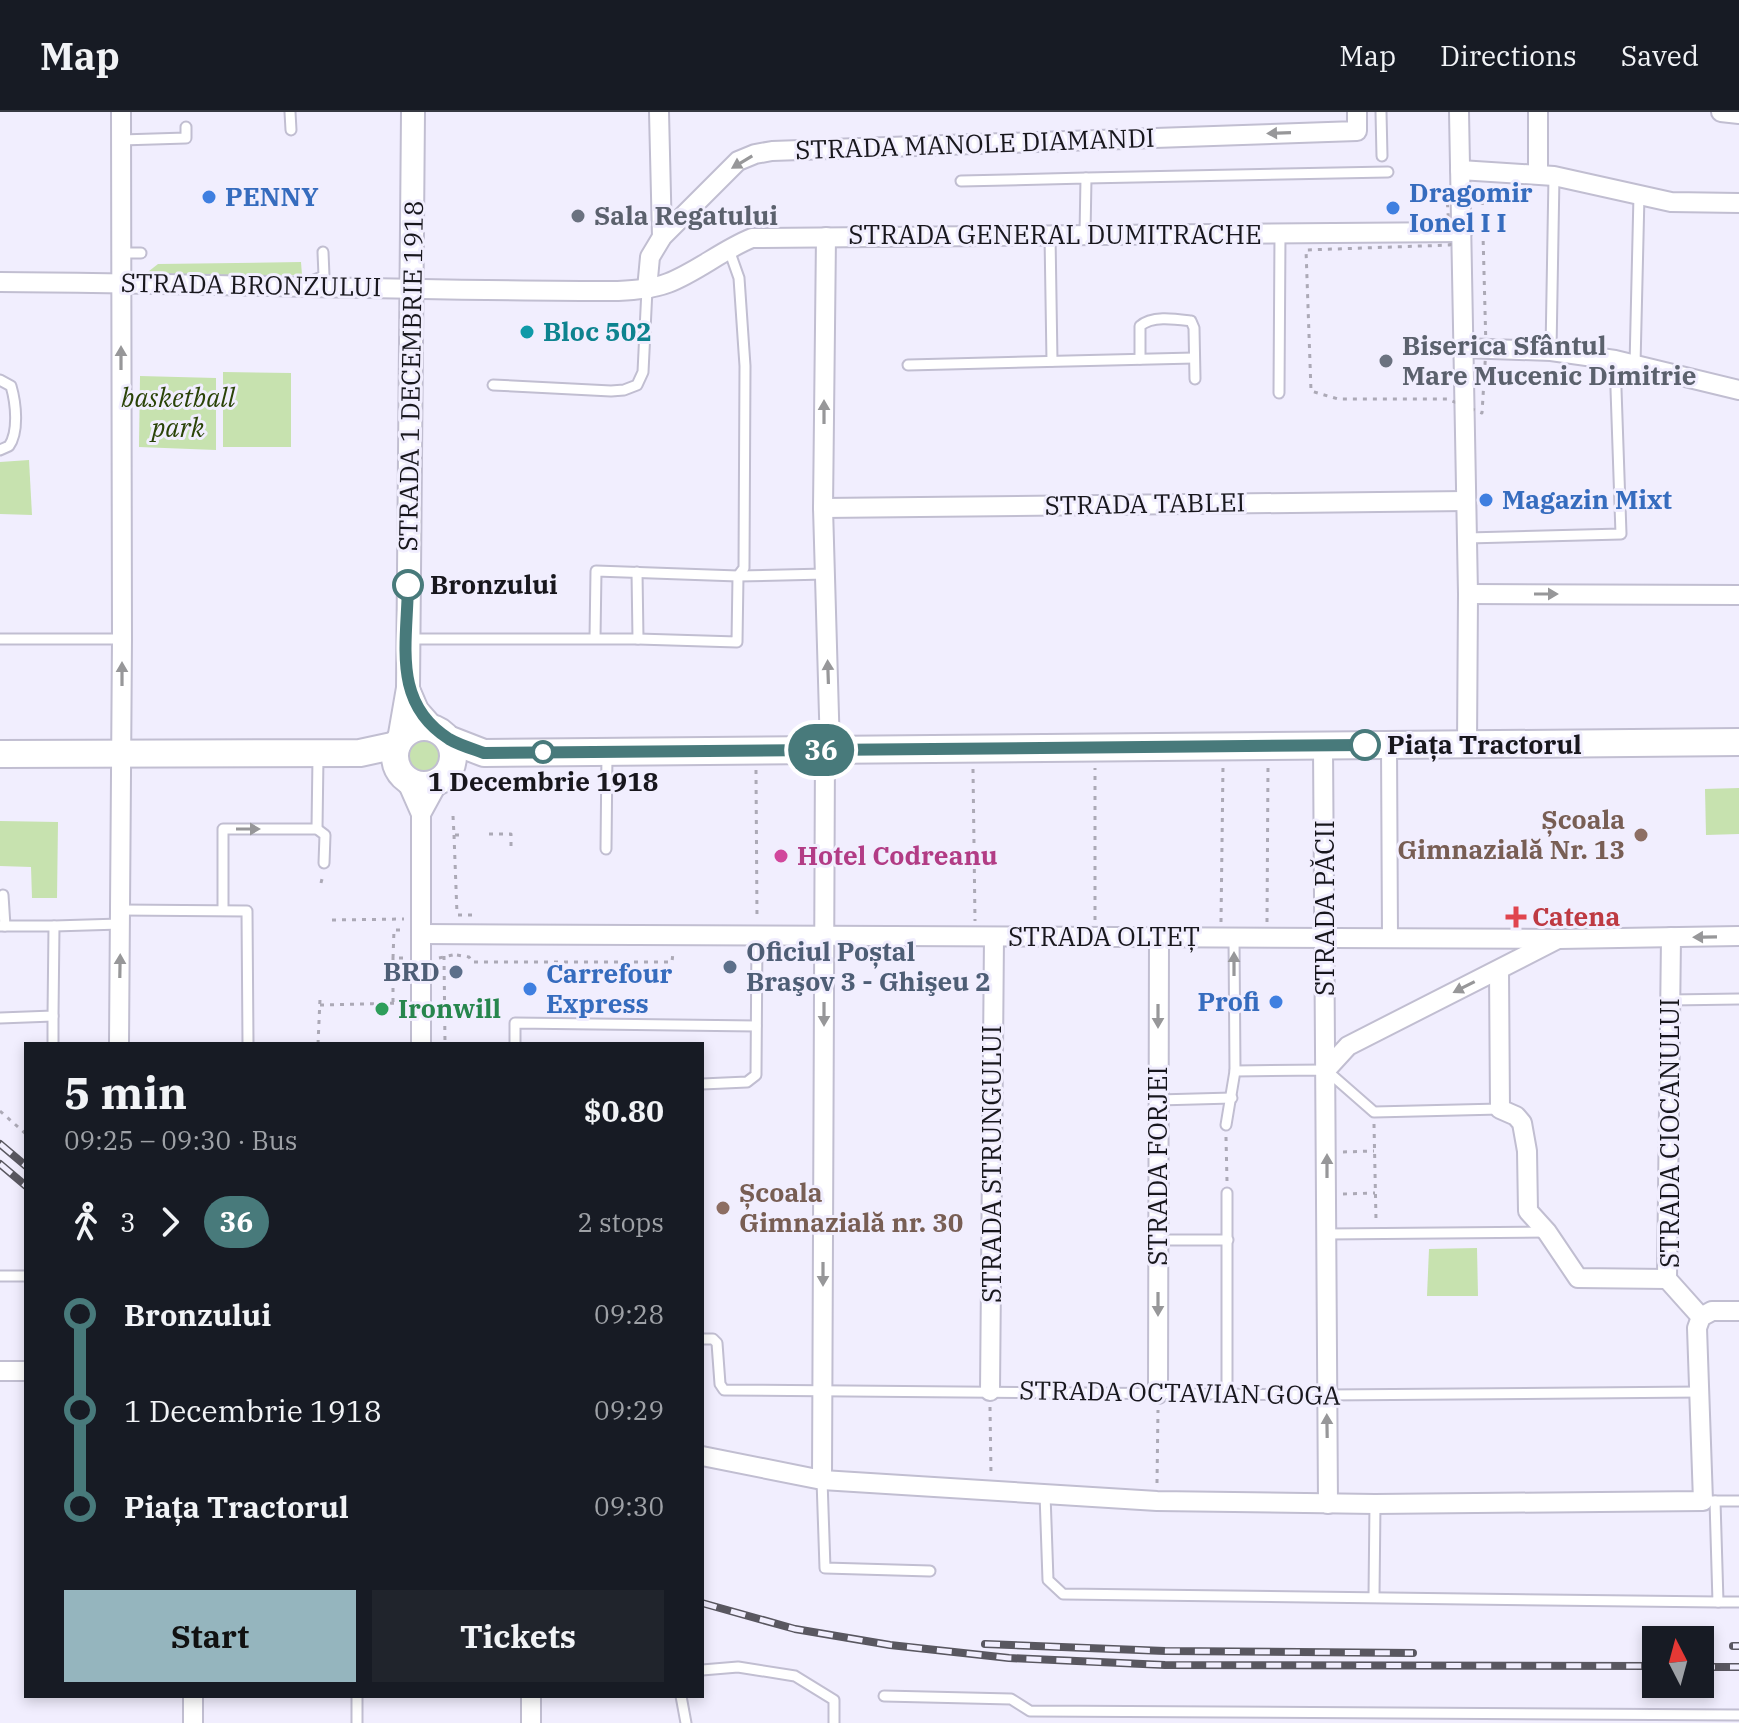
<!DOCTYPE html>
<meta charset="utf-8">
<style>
body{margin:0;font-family:"IBM Plex Serif",serif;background:#20242c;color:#f1f3f6;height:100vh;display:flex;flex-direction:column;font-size:30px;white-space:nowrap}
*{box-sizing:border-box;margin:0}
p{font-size:26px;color:#9ea1a6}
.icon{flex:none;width:44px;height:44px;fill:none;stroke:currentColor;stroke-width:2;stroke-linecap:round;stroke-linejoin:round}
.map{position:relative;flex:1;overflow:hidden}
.panel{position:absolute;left:24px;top:930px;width:680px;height:656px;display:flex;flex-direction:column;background:#171b24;border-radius:0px;box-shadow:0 4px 12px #0003}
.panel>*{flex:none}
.badge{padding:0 16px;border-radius:26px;font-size:28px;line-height:52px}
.needle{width:52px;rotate:354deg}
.controls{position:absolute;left:1642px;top:1514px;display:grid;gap:16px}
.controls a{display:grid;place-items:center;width:72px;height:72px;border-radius:0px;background:#171b24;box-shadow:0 4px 12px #0003;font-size:40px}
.map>.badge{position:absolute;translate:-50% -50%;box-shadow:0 0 0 4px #fff}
.legs{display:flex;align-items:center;gap:12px;height:88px;padding:0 40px;font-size:26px}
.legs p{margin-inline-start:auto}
.headline{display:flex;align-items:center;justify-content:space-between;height:136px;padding:0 40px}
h1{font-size:44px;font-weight:700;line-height:60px}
.button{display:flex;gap:16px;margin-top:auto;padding:16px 40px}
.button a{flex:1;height:92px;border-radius:0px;background:#95b5be;color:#111;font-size:32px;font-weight:700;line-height:92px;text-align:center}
.button a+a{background:#20242c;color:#f1f3f6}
ul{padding:0 40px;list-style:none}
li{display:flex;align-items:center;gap:28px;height:96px;font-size:30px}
li i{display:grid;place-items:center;width:12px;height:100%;margin:0 10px;background:currentColor}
li i::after{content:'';width:20px;height:20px;margin:-10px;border:6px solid;border-radius:50%;background:#171b24}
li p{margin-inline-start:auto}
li:first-child i{background:linear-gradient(#0000 50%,currentColor 0)}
li:last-child i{background:linear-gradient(currentColor 50%,#0000 0)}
header{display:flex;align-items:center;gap:48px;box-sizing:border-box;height:112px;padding:0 40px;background:#171b24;border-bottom:2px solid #363941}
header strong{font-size:38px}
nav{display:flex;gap:44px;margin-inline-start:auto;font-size:28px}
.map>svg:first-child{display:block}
</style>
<header>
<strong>Map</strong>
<nav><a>Map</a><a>Directions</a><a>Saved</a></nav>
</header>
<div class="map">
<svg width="1739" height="1611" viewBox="0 0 1739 1611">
<rect width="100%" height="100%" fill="#f1eefe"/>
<g fill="#c7e2af">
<polygon points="301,150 302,163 144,163 158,152"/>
<polygon points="223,260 291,261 291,335 223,335"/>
<polygon points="140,264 216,266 216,338 139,335"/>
<polygon points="29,348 32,403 0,402 0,350"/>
<circle cx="424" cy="644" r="19"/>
<polygon points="1739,676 1739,722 1706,723 1705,677"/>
<polygon points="0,709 58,710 57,786 32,786 31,755 0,754"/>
<polygon points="1477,1136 1478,1184 1427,1184 1429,1137"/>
</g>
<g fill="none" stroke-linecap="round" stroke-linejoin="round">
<defs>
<g id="service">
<polyline points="290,0 291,18"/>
<polyline points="1381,0 1382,44"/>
<polyline points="121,28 186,26 186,15"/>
<polyline points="1086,66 1388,60"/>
<polyline points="961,69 1086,66 1085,123"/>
<polyline points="1050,123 1052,249"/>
<polyline points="121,141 141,141"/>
<polyline points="309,170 324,164 323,140"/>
<polyline points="1551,239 1554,64"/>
<path d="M1140,247V214C1152,203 1176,207 1191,209L1194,216L1195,267"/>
<polyline points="908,253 1194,246"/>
<polyline points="1635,253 1639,83"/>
<path d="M0,268L11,274C16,291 19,320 9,334L0,338"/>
<polyline points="493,273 611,279 624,278 637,273 643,260 647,177"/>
<polyline points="1279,281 1280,122"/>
<polyline points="1467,426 1621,422 1615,248"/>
<polyline points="637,460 638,527"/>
<polyline points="595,526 596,459 738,464 825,462"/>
<polyline points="0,527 122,527"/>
<polyline points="408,527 638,527 737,530 738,464 744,456 745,254 739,166 728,135"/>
<polyline points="317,717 318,645"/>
<polyline points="606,737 607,641"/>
<polyline points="3,783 5,814"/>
<polyline points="120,798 247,799 248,932"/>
<polyline points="223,798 223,717 317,717 325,723 324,751"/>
<polyline points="0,814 54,814 53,904 0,906"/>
<polyline points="54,814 120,812"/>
<polyline points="1670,888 1739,887"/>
<polyline points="53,932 53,904"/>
<polyline points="515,932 515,911 756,914"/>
<polyline points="1235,959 1326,958 1374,1000 1500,997"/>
<polyline points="702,972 747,970 756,963 757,824"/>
<polyline points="1158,988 1232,986"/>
<polyline points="1226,1013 1235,959 1234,826"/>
<polyline points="1227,1081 1227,1282"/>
<polyline points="1327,1122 1547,1120"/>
<polyline points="1158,1128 1228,1128"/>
<polyline points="0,1164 26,1164"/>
<polyline points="702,1227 713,1227 717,1231 720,1272 724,1278 1326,1283 1701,1280"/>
<polyline points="822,1368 825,1456 930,1459"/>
<polyline points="1045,1382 1048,1468 1063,1482 1718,1490 1715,1389"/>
<polyline points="1710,1389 1739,1389"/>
<polyline points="1374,1484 1375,1392"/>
<polyline points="1718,1490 1739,1490"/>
<polyline points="702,1558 738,1555 795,1564 834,1588 834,1611"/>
<polyline points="357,1584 357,1611"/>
<polyline points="681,1584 686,1611"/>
<polyline points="884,1584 1011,1587 1030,1599 1739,1603"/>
</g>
<polyline id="pedestrian" points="1389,633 1390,826"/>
<g id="minor">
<polyline points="659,0 662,125"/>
<polyline points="1459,0 1468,482 1467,633"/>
<polyline points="1538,0 1538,62"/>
<polyline points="1721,0 1739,2"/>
<polyline points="1460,58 1554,64 1671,90 1739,91"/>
<polyline points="826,125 823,396 830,638"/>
<path d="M0,170C206,171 412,179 618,179C635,178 652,177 668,171C697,160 722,138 752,126L1462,120"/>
<polyline points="647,177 650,145 662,125 738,49 755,42 772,39 1357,19 1357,0"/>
<polyline points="1463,236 1551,239 1615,248 1739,278"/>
<polyline points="823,396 1466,389"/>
<polyline points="1468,482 1739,483"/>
<polyline points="1323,634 1328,1392"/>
<polyline points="406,668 421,702 421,932"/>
<polyline points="421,702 439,669"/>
<polyline points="421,822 1559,827 1739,824"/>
<polyline points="1671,825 1667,1167 1701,1205"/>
<polyline points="1499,858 1500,997 1516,1004 1522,1011 1527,1039 1528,1099 1547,1120 1578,1166 1667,1167"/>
<polyline points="119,932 122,527 121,0"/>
<polyline points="1326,958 1348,934 1556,828"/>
<polyline points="0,1259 26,1259"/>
<polyline points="990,1279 994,825"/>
<polyline points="1158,1282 1159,826"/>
<polyline points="702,1344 822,1368 1157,1389 1375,1392 1703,1389 1697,1216 1701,1205 1712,1199 1739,1199"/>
<polyline points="822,1368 825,638"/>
<polyline points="531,1584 531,1611"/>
<polyline points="193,1611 193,1584"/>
</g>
<g id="tertiary">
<polyline points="408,577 417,598 432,615"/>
<polyline points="399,628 408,576 413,0"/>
</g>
<g id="secondary">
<circle cx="424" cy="644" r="29"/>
<polyline points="448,627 484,641 1739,630"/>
<polyline points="0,642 360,641 397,633"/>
</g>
</defs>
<use href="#service" stroke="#c1bed1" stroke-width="13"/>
<use href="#pedestrian" stroke="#c1bed1" stroke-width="18"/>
<use href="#minor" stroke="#c1bed1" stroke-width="22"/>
<use href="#tertiary" stroke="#c1bed1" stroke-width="26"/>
<use href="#secondary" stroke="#c1bed1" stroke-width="30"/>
<g stroke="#aca9b6" stroke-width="3" stroke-dasharray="4 6" stroke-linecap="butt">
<polygon points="1447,84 1482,84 1486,236 1482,301 1447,287 1338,287 1311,279 1306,138 1450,133"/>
<polyline points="973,657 975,809"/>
<polyline points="756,658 757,807"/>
<polyline points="453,704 454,723 463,723"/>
<polyline points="489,722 511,722 511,739"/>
<polyline points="454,723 457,802"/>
<polyline points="321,771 323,763"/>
<polyline points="458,803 478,803"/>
<polyline points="332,808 404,807"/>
<polyline points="1095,808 1095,656"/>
<polyline points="1221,810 1223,654"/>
<polyline points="1267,810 1268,654"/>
<polyline points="457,843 469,845 472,850 672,850 673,840"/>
<polyline points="444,844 445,932"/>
<polyline points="403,846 393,846 394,818 405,818"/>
<polyline points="439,846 457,842"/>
<polyline points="393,890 393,846"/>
<polyline points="320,893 404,891"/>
<polyline points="318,932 320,887"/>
<polyline points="0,999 26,1022"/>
<polyline points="1374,1012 1376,1108"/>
<polyline points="1226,1025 1227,1069"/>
<polyline points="1343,1040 1374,1039"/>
<polyline points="1343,1082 1375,1081"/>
<polyline points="990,1295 991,1363"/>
<polyline points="1157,1371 1158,1298"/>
</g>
<use href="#service" stroke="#fff" stroke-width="9"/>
<use href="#pedestrian" stroke="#fff" stroke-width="14"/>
<use href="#minor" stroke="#fff" stroke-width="18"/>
<use href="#tertiary" stroke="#fff" stroke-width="22"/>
<use href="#secondary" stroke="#fff" stroke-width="26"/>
<defs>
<g id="rail">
<polyline points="0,1032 26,1054"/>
<polyline points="0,1052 26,1074"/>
<polyline points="702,1491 795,1517 890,1533 1009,1546 1165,1553 1656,1554"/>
<polyline points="985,1532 1165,1539 1413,1541"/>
<polyline points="1733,1534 1739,1534"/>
<polyline points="1700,1555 1739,1555"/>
</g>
</defs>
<use href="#rail" stroke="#595760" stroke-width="8"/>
<use href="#rail" stroke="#f1eefe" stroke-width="5" stroke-dasharray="15" stroke-linecap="butt"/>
</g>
<defs><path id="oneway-solid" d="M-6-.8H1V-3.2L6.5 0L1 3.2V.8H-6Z" transform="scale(2)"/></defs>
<g fill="#979799">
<use href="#oneway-solid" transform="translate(1279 21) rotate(178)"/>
<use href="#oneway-solid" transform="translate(742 50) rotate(149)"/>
<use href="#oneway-solid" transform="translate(121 246) rotate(-90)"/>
<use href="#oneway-solid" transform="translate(824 300) rotate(-90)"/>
<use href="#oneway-solid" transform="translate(1546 482)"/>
<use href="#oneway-solid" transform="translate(828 560) rotate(-92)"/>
<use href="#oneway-solid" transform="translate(122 562) rotate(-90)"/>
<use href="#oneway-solid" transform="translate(248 717)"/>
<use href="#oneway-solid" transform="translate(1705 825) rotate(179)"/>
<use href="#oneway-solid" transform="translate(1234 852) rotate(-90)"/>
<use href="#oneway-solid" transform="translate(120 854) rotate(-89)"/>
<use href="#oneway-solid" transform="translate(1464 875) rotate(153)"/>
<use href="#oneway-solid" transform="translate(824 902) rotate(90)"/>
<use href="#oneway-solid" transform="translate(1158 904) rotate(90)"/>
<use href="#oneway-solid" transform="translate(1327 1054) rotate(-90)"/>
<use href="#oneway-solid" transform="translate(823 1162) rotate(90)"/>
<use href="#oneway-solid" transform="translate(1158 1192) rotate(90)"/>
<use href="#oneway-solid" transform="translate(1327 1314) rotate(-91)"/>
</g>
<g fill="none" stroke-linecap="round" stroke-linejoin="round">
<defs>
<path id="line-1" d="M408,473C407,533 392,591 449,627C459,633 473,637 484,641L1365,633"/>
</defs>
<use href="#line-1" stroke="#fff" stroke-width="18"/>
<use href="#line-1" stroke="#487a7b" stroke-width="12"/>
</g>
<g fill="#3f7fe0" stroke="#f1eefe" stroke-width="3">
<circle cx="209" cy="85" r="8"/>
<circle cx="1393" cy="96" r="8"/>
<circle cx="1486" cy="388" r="8"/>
<circle cx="530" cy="877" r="8"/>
<circle cx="1276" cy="890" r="8"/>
</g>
<g fill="#6b7280" stroke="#f1eefe" stroke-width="3">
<circle cx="578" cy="104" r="8"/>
<circle cx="1386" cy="249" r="8"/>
</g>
<circle fill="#0f9aa8" stroke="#f1eefe" stroke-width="3" cx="527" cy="220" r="8"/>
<g fill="#fff" stroke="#487a7b" stroke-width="4">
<circle cx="408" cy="473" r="14"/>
<circle cx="1365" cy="633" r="14"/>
<circle cx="543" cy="640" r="10"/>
</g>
<g fill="#8d6e63" stroke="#f1eefe" stroke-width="3">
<circle cx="1641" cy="723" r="8"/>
<circle cx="723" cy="1096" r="8"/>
</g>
<circle fill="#d1479c" stroke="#f1eefe" stroke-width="3" cx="781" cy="744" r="8"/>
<path fill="#e0444e" stroke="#f1eefe" stroke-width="3" d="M1512 793h8v8h8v8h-8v8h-8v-8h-8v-8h8z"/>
<g fill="#5c6f8a" stroke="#f1eefe" stroke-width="3">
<circle cx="730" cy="855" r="8"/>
<circle cx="456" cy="860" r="8"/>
</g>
<circle fill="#2e9e5b" stroke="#f1eefe" stroke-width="3" cx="382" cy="897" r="8"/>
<g text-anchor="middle" stroke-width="6" stroke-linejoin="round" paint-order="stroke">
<g font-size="26" fill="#18171d" stroke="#f1eefe">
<text transform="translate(975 32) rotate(-2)" y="9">STRADA MANOLE DIAMANDI</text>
<text x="1055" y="132">STRADA GENERAL DUMITRACHE</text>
<text transform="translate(251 173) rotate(1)" y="9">STRADA BRONZULUI</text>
<text transform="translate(411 264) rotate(-89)" y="9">STRADA 1 DECEMBRIE 1918</text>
<text transform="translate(1145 392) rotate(-1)" y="9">STRADA TABLEI</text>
<text transform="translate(1325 796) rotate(-90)" y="9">STRADA PĂCII</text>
<text x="1104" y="834">STRADA OLTEȚ</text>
<text transform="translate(1670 1021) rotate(-90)" y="9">STRADA CIOCANULUI</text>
<text transform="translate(992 1052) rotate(-90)" y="9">STRADA STRUNGULUI</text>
<text transform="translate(1158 1054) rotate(-90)" y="9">STRADA FORJEI</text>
<text transform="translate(1180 1281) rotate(1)" y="9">STRADA OCTAVIAN GOGA</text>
</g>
<g font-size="26" font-weight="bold" fill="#366cbe" stroke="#f1eefe" text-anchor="start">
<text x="1409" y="90">Dragomir<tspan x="1409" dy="30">Ionel I I</tspan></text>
<text x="225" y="94">PENNY</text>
<text x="1502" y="397">Magazin Mixt</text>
<text x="546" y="871">Carrefour<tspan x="546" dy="30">Express</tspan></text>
<text x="1260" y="899" text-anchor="end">Profi</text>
</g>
<g font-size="26" font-weight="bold" fill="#5b616d" stroke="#f1eefe" text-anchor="start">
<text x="594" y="113">Sala Regatului</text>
<text x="1402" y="243">Biserica Sfântul<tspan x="1402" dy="30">Mare Mucenic Dimitrie</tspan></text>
</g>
<g font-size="26" font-weight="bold" fill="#0d838f" stroke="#f1eefe" text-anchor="start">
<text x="543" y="229">Bloc 502</text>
</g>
<g font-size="26" font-style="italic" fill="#2a4307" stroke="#f1eefe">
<text x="178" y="295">basketball<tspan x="178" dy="30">park</tspan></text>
</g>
<g font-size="26" font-weight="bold" fill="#18171d" stroke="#f1eefe" text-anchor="start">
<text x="430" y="482">Bronzului</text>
<text x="1387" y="642">Piața Tractorul</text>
<text x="543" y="679" text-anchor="middle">1 Decembrie 1918</text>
</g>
<g font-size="26" font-weight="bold" fill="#785e54" stroke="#f1eefe" text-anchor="end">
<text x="1625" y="717">Școala<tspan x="1625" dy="30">Gimnazială Nr. 13</tspan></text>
<text x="739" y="1090" text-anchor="start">Școala<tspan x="739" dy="30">Gimnazială nr. 30</tspan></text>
</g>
<g font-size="26" font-weight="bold" fill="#b23c85" stroke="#f1eefe" text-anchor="start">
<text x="797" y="753">Hotel Codreanu</text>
</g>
<g font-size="26" font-weight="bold" fill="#be3a42" stroke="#f1eefe" text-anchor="start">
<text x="1532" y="814">Catena</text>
</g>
<g font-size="26" font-weight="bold" fill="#4e5e75" stroke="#f1eefe" text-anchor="start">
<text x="746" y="849">Oficiul Poștal<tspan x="746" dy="30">Braşov 3 - Ghişeu 2</tspan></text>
<text x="440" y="869" text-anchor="end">BRD</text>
</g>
<g font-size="26" font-weight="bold" fill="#27864d" stroke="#f1eefe" text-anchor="start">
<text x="398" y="906">Ironwill</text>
</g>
</g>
</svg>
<div class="controls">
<a><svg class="needle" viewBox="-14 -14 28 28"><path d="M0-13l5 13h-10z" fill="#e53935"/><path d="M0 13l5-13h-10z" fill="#9ea1a6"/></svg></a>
</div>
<b class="badge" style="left:821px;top:638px;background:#487a7b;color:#fff">36</b>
<section class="panel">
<div class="headline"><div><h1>5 min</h1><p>09:25 – 09:30 · Bus</p></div><b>$0.80</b></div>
<div class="legs"><svg class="icon" aria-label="walk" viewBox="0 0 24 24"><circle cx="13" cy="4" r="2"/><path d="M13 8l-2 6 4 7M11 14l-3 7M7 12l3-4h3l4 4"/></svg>3<svg class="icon" aria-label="forward" viewBox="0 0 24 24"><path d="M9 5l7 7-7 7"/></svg><b class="badge" style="background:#487a7b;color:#fff">36</b><p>2 stops</p></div>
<ul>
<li><i style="color:#487a7b"></i><b>Bronzului</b><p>09:28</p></li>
<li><i style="color:#487a7b"></i><span>1 Decembrie 1918</span><p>09:29</p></li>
<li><i style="color:#487a7b"></i><b>Piața Tractorul</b><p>09:30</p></li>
</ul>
<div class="button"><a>Start</a><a>Tickets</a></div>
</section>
</div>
